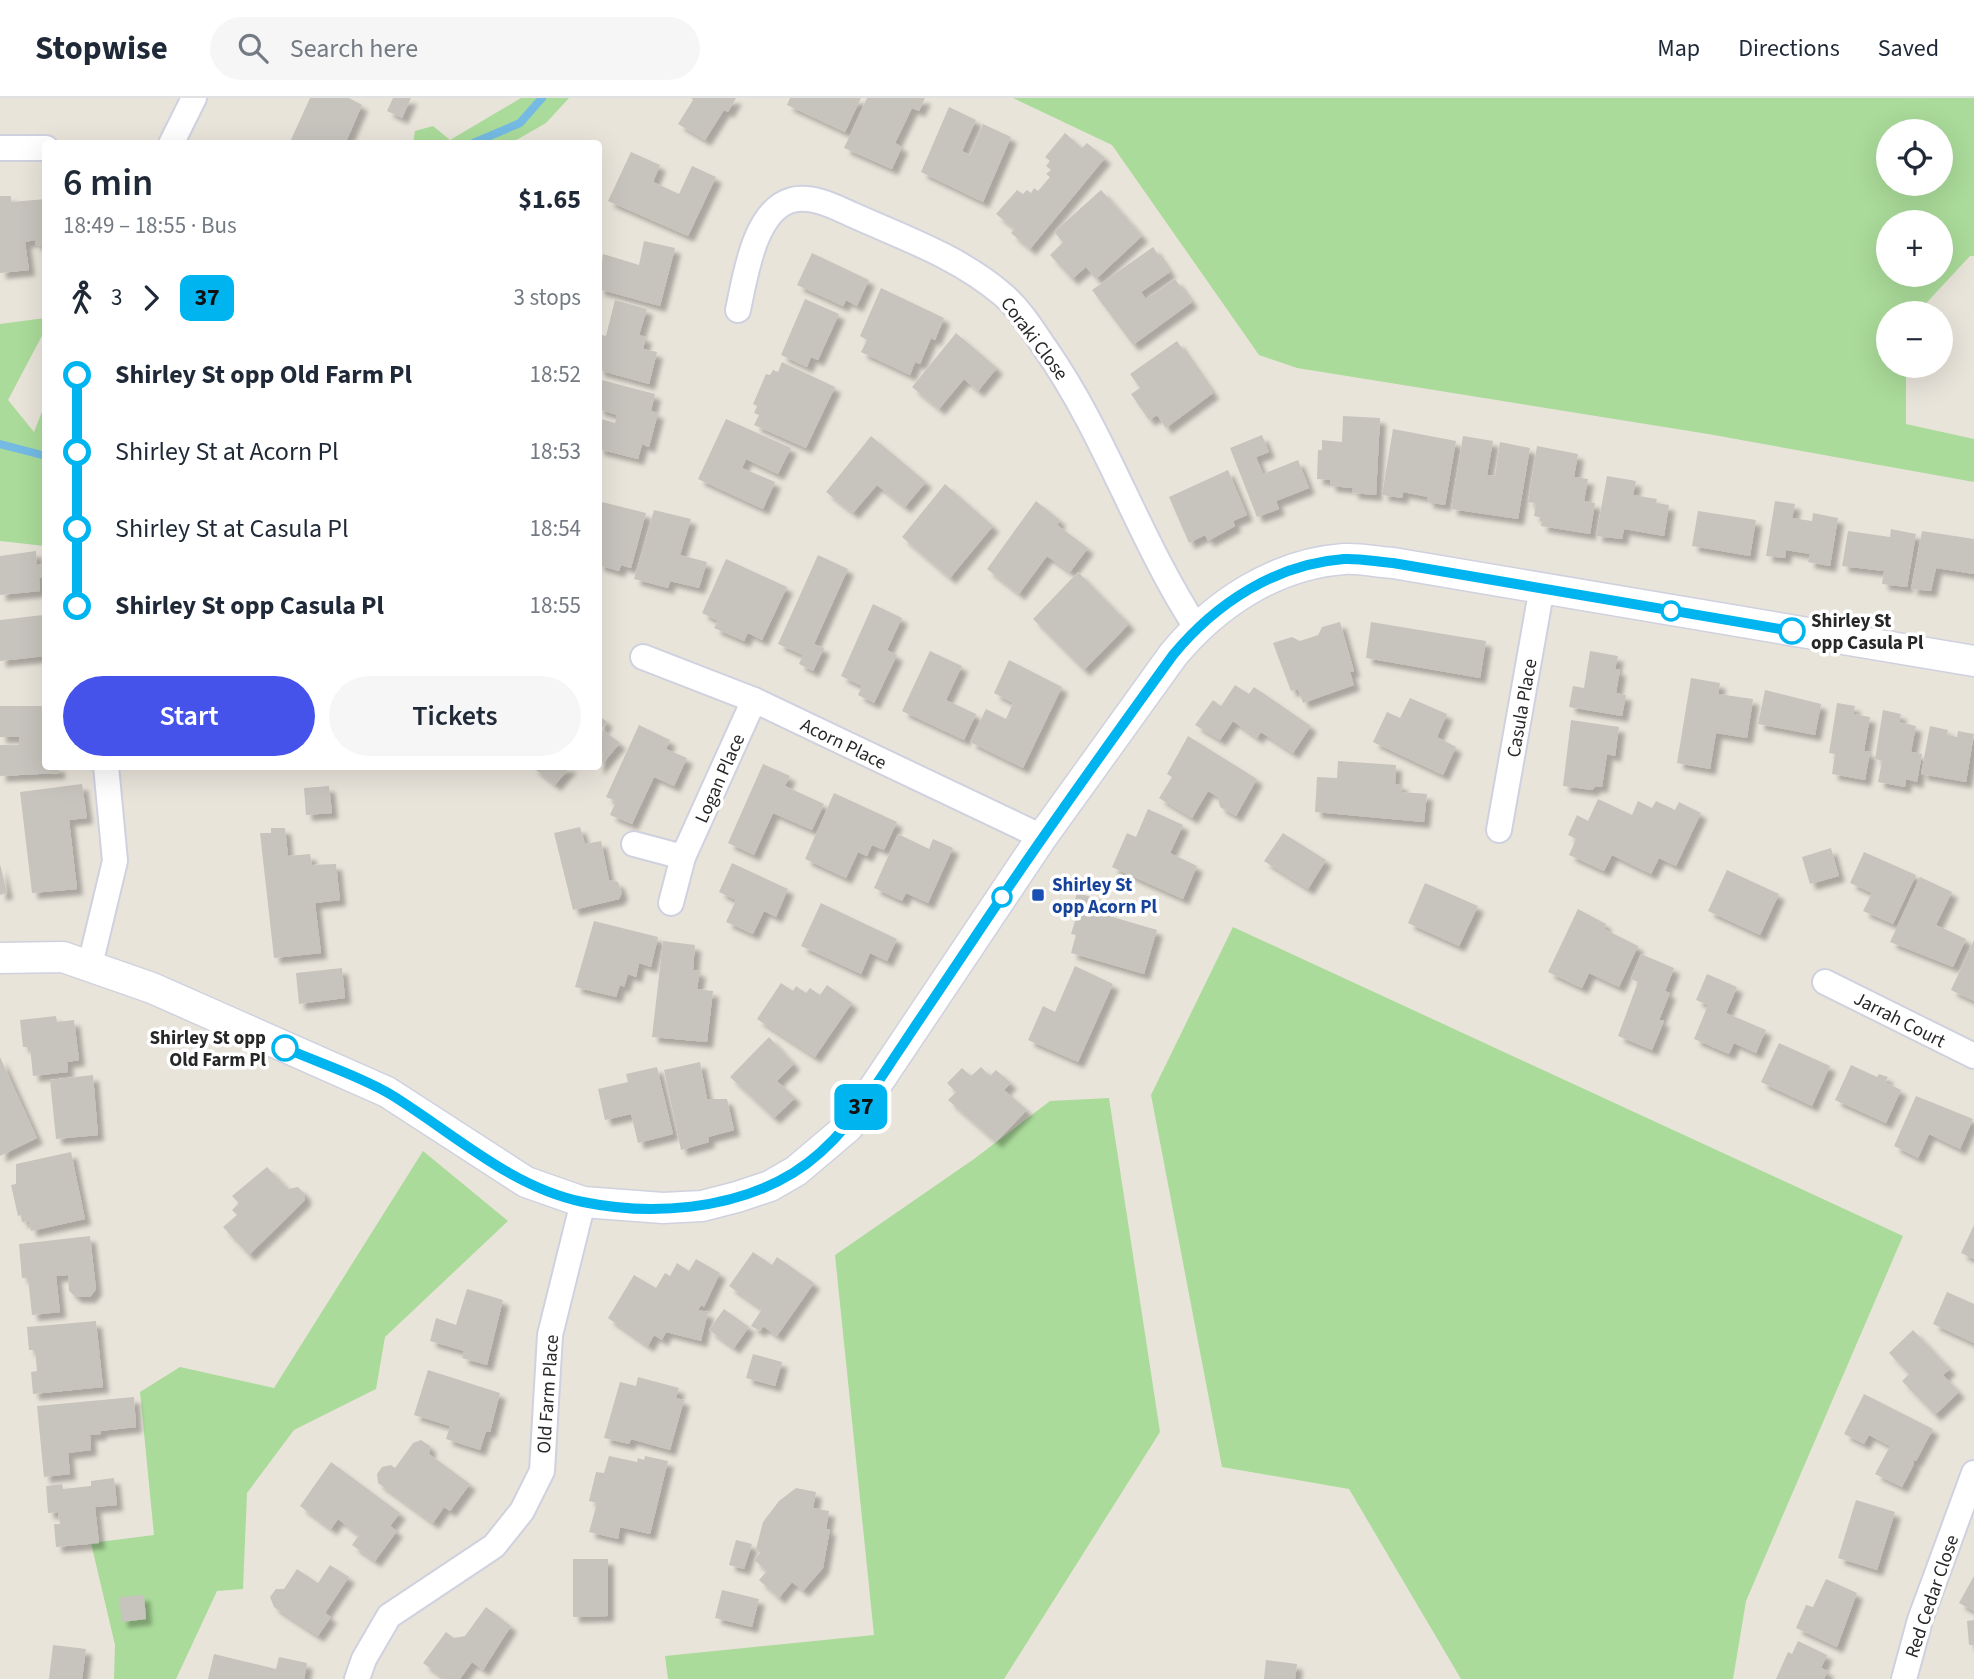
<!DOCTYPE html>
<meta charset="utf-8">
<style>
body{margin:0;font-family:"Source Sans 3",sans-serif;background:#f6f6f7;color:#1f2937;height:100vh;display:flex;flex-direction:column;font-size:26px;white-space:nowrap}
*{box-sizing:border-box;margin:0}
p{font-size:23px;color:#747a83}
.icon{flex:none;width:38px;height:38px;fill:none;stroke:currentColor;stroke-width:2;stroke-linecap:round;stroke-linejoin:round}
.map{position:relative;flex:1;overflow:hidden}
.side{position:absolute;left:42px;top:42px;width:560px;height:630px;display:flex;flex-direction:column;background:#fff;border-radius:7px;box-shadow:0 7px 28px #0002}
.side>*{flex:none}
.badge{padding:0 14px;border-radius:10px;font-size:24px;line-height:46px}
.buttons{position:absolute;left:1876px;top:21px;display:grid;gap:14px}
.buttons a{display:grid;place-items:center;width:77px;height:77px;border-radius:50%;background:#fff;box-shadow:0 7px 28px #0002;font-size:35px}
.map>.badge{position:absolute;translate:-50% -50%;box-shadow:0 0 0 4px #fff}
.legs{display:flex;align-items:center;gap:10px;height:77px;padding:0 21px;font-size:23px}
.legs p{margin-inline-start:auto}
.head{display:flex;align-items:center;justify-content:space-between;height:119px;padding:0 21px}
h1{font-size:38px;font-weight:600;line-height:52px}
.cta{display:flex;gap:14px;margin-top:auto;padding:14px 21px}
.cta a{flex:1;height:80px;border-radius:42px;background:#4653ea;color:#fff;font-size:28px;font-weight:600;line-height:80px;text-align:center}
.cta a+a{background:#f6f6f7;color:#1f2937}
ul{padding:0 21px;list-style:none}
li{display:flex;align-items:center;gap:24px;height:77px;font-size:26px}
li i{display:grid;place-items:center;width:10px;height:100%;margin:0 9px;background:currentColor}
li i::after{content:'';width:18px;height:18px;margin:-9px;border:5px solid;border-radius:50%;background:#fff}
li p{margin-inline-start:auto}
li:first-child i{background:linear-gradient(#0000 50%,currentColor 0)}
li:last-child i{background:linear-gradient(currentColor 50%,#0000 0)}
header{display:flex;align-items:center;gap:42px;box-sizing:border-box;height:98px;padding:0 35px;background:#fff;border-bottom:2px solid #e0e1e3}
header strong{font-size:33px}
nav{display:flex;gap:38px;margin-inline-start:auto;font-size:24px}
.search{width:490px;height:63px;background:#f6f6f7;display:flex;align-items:center;gap:18px;box-sizing:border-box;padding:0 24px;border-radius:38px;color:#747a83;font-size:26px}
.map>svg:first-child{display:block}
</style>
<header>
<strong>Stopwise</strong>
<div class="search"><svg class="icon" aria-label="search" viewBox="0 0 24 24"><circle cx="10" cy="10" r="6"/><path d="M15 15l6 6"/></svg>Search here</div>
<nav><a>Map</a><a>Directions</a><a>Saved</a></nav>
</header>
<div class="map">
<svg width="1974" height="1581" viewBox="0 0 1974 1581">
<defs>
<filter id="shadow"><feDropShadow dx="6" dy="6" stdDeviation="2" flood-color="#0004"/></filter>
</defs>
<rect width="100%" height="100%" fill="#e9e4da"/>
<g fill="#aadb9a" fill-rule="evenodd">
<polygon points="521,0 569,0 546,25 511,45 413,45 415,33 433,28 450,42"/>
<path d="M1013,0H1974V158H1970L1917,215H1888V268H1906V326L1974,341V384L1708,336L1297,270L1259,257L1112,47ZM1888,33H1941V86H1888ZM1888,124H1941V177H1888Z"/>
<polygon points="45,220 45,232 8,302 34,334 45,306 45,448 0,443 0,226"/>
<polygon points="1233,829 1903,1138 1746,1503 1733,1581 1461,1581 1349,1391 1222,1369 1151,997"/>
<polygon points="1109,1000 1160,1334 1004,1581 668,1581 665,1558 874,1537 835,1157 974,1061 1050,1003"/>
<polygon points="423,1053 508,1123 385,1239 376,1291 294,1332 247,1395 243,1491 217,1493 176,1581 114,1581 115,1547 91,1445 154,1437 140,1294 180,1269 274,1290"/>
</g>
<g fill="none" stroke-linecap="round" stroke-linejoin="round">
<g stroke="#74bae3" stroke-width="8">
<polyline points="471,46 520,25 542,0"/>
<polyline points="0,346 46,358"/>
</g>
</g>
<g fill="#c7c3bd" filter="url(#shadow)">
<polygon points="310,0 349,0 362,7 345,46 289,46"/>
<polygon points="393,0 411,0 402,20 387,13"/>
<polygon points="691,0 736,0 728,14 724,12 705,42 678,26 693,2"/>
<polygon points="790,0 861,0 845,34 787,7"/>
<polygon points="867,0 925,0 919,13 912,10 895,45 902,49 892,71 844,50"/>
<polygon points="949,9 976,22 962,53 970,57 983,26 1011,39 983,104 921,74"/>
<polygon points="1065,35 1082,50 1087,45 1105,60 1030,151 1011,135 1015,131 996,116 1017,92 1023,96 1027,92 1031,95 1034,90 1038,93 1050,79 1046,76 1051,72 1046,68 1050,63 1045,59"/>
<polygon points="631,54 660,67 653,84 679,96 692,68 716,79 688,138 608,103"/>
<polygon points="1101,92 1142,138 1096,181 1086,169 1072,181 1050,157 1063,144 1054,134"/>
<polygon points="0,98 11,98 11,104 46,101 46,147 36,148 35,142 25,144 29,172 0,175"/>
<polygon points="644,143 675,150 660,208 598,191 603,156 639,167"/>
<polygon points="1153,149 1170,174 1141,194 1146,201 1175,181 1192,204 1133,247 1092,192"/>
<polygon points="812,155 869,182 857,208 846,202 843,208 797,187"/>
<polygon points="881,190 944,220 935,242 931,240 920,266 915,264 910,277 861,254 867,242 860,238"/>
<polygon points="805,201 839,216 818,262 811,259 807,269 781,257"/>
<polygon points="615,202 647,211 639,237 646,239 643,251 657,254 649,286 598,272 598,236 606,238"/>
<polygon points="956,235 997,270 978,293 964,281 939,311 912,289"/>
<polygon points="1177,243 1213,295 1166,330 1157,317 1149,322 1131,296 1140,290 1130,276"/>
<polygon points="782,264 835,289 806,350 754,327 759,317 754,315 757,308 753,306 766,276 770,277 773,272 778,274"/>
<polygon points="598,281 655,296 651,313 658,315 649,349 642,346 638,361 598,351 598,320 615,325 617,317 598,311"/>
<polygon points="1343,318 1380,320 1376,397 1352,395 1353,390 1330,388 1330,382 1317,381 1318,352 1322,352 1322,342 1342,344"/>
<polygon points="726,321 791,350 778,376 746,361 742,370 775,384 763,411 698,381"/>
<polygon points="1393,331 1456,343 1445,407 1427,404 1428,399 1403,394 1402,400 1382,397"/>
<polygon points="1262,337 1269,354 1256,359 1263,376 1298,362 1309,390 1276,403 1279,411 1257,419 1230,350"/>
<polygon points="871,338 926,384 905,409 877,387 853,415 826,394"/>
<polygon points="1463,338 1493,343 1487,377 1495,378 1500,344 1530,350 1518,421 1451,411"/>
<polygon points="1537,348 1578,356 1574,379 1588,381 1584,403 1595,405 1590,436 1541,428 1543,420 1534,418 1536,405 1528,404"/>
<polygon points="1228,372 1247,417 1233,423 1235,428 1208,443 1205,437 1189,445 1169,399"/>
<polygon points="1607,378 1636,383 1633,397 1657,401 1656,405 1669,407 1664,438 1624,431 1622,441 1596,438"/>
<polygon points="945,386 993,428 950,480 902,439"/>
<polygon points="598,403 646,415 631,470 621,467 619,473 598,467"/>
<polygon points="1036,403 1060,422 1057,427 1088,450 1070,474 1047,458 1019,496 987,471"/>
<polygon points="1775,403 1795,406 1792,420 1812,423 1813,415 1838,420 1830,468 1808,464 1810,456 1786,452 1785,460 1766,458"/>
<polygon points="654,412 691,421 680,457 707,464 699,490 670,483 668,490 634,481"/>
<polygon points="1698,413 1756,422 1750,458 1692,448"/>
<polygon points="1891,431 1916,436 1907,489 1882,486 1884,473 1842,468 1848,433 1890,439"/>
<polygon points="1922,433 1974,441 1974,476 1936,470 1931,493 1911,491"/>
<polygon points="36,453 37,467 44,466 45,479 39,480 40,493 0,497 0,458"/>
<polygon points="818,457 848,471 814,546 824,550 813,573 799,566 803,557 778,546"/>
<polygon points="726,461 787,489 762,542 748,535 744,543 714,530 718,523 702,515"/>
<polygon points="1078,474 1129,526 1084,572 1033,521"/>
<polygon points="873,506 902,520 887,552 897,557 874,605 858,597 862,588 841,578"/>
<polygon points="43,517 46,558 0,563 0,522"/>
<polygon points="1340,524 1354,573 1350,574 1354,587 1303,605 1298,591 1291,593 1273,545 1292,539 1300,543 1318,537 1322,529"/>
<polygon points="1371,524 1486,543 1480,580 1366,560"/>
<polygon points="930,553 962,568 946,602 976,616 964,642 902,613"/>
<polygon points="1590,553 1618,558 1615,571 1620,572 1616,595 1626,597 1622,618 1569,609 1573,588 1584,590"/>
<polygon points="1009,562 1062,589 1023,670 970,644 986,611 1006,621 1013,605 994,595"/>
<polygon points="1691,580 1720,585 1718,596 1753,601 1747,640 1716,635 1710,671 1677,665"/>
<polygon points="1235,587 1249,596 1254,589 1311,628 1293,655 1261,634 1257,640 1233,623 1220,642 1195,627 1213,602 1221,608"/>
<polygon points="1765,592 1821,606 1815,637 1758,626"/>
<polygon points="1410,600 1447,616 1437,639 1456,649 1443,677 1373,644 1387,614 1400,620"/>
<polygon points="1837,605 1855,608 1853,616 1870,619 1864,653 1870,654 1865,682 1832,676 1835,656 1829,655"/>
<polygon points="0,608 46,608 46,668 59,668 59,675 0,678 0,647 19,647 19,639 0,639"/>
<polygon points="1883,612 1901,616 1899,624 1916,628 1911,654 1922,656 1917,684 1906,681 1905,689 1878,684 1882,663 1875,661"/>
<polygon points="598,617 607,624 601,631 620,645 598,671"/>
<polygon points="1571,622 1619,629 1615,658 1607,656 1602,689 1596,688 1592,692 1563,688"/>
<polygon points="639,627 670,642 666,651 687,660 674,688 654,679 632,726 610,717 616,703 606,699"/>
<polygon points="1930,628 1948,632 1947,637 1957,639 1958,633 1974,636 1966,684 1921,676"/>
<polygon points="1188,638 1257,681 1236,718 1220,709 1218,699 1208,693 1192,720 1159,700 1172,679 1167,676"/>
<polygon points="1338,663 1396,667 1395,686 1402,686 1401,694 1427,696 1424,724 1315,714 1317,679 1337,680"/>
<polygon points="763,666 790,678 785,688 824,706 812,732 773,715 754,757 728,745"/>
<polygon points="531,668 571,668 555,687"/>
<polygon points="82,686 87,720 69,722 77,791 32,795 20,694"/>
<polygon points="329,688 332,715 306,717 304,690"/>
<polygon points="834,695 897,724 884,752 872,747 867,758 858,754 846,780 805,761"/>
<polygon points="1598,701 1632,717 1638,703 1652,710 1656,703 1675,712 1679,704 1701,715 1676,768 1659,760 1651,776 1612,757 1604,773 1569,757 1576,741 1568,737 1577,717 1588,723"/>
<polygon points="1148,711 1183,727 1170,755 1197,768 1183,801 1112,769 1127,735 1136,739"/>
<polygon points="580,729 585,746 601,743 609,782 618,784 622,795 619,801 573,812 554,735"/>
<polygon points="271,730 285,730 288,758 310,756 312,767 336,766 340,802 315,805 321,855 274,860 260,735 271,735"/>
<polygon points="1283,735 1326,762 1308,791 1264,763"/>
<polygon points="898,736 929,751 933,741 953,750 928,805 906,795 902,803 874,790"/>
<polygon points="1831,750 1839,778 1810,786 1802,759"/>
<polygon points="1864,754 1916,777 1893,826 1863,813 1872,795 1850,785"/>
<polygon points="732,765 788,791 776,819 764,813 753,836 726,824 736,802 719,794"/>
<polygon points="0,766 7,795 0,797"/>
<polygon points="1727,772 1779,796 1760,837 1708,813"/>
<polygon points="1920,779 1952,794 1936,827 1966,841 1953,869 1890,844"/>
<polygon points="1425,785 1478,808 1459,848 1408,825"/>
<polygon points="1077,795 1109,804 1106,817 1157,832 1144,876 1071,855 1076,837 1071,836 1076,820 1070,818"/>
<polygon points="821,805 897,841 887,863 870,855 861,876 801,848"/>
<polygon points="1578,811 1606,826 1604,831 1638,848 1619,889 1589,875 1582,890 1548,874"/>
<polygon points="594,823 658,839 651,869 639,865 636,879 628,876 624,889 620,887 616,899 575,889"/>
<polygon points="1974,842 1974,903 1951,892"/>
<polygon points="663,843 695,847 693,872 700,873 697,891 713,893 707,944 652,939"/>
<polygon points="1641,856 1674,870 1665,893 1670,895 1659,922 1664,923 1652,952 1618,938 1638,884 1631,881"/>
<polygon points="1075,868 1113,886 1078,964 1028,942 1043,908 1055,914"/>
<polygon points="342,870 345,900 299,906 296,875"/>
<polygon points="1707,876 1737,889 1726,915 1766,932 1756,955 1734,945 1729,956 1694,941 1708,907 1696,902"/>
<polygon points="781,885 793,893 796,888 806,895 810,890 820,897 827,887 852,905 815,959 757,921"/>
<polygon points="56,918 57,924 74,922 79,962 67,964 68,974 33,978 30,949 23,949 20,922"/>
<polygon points="769,939 794,966 777,983 795,1000 774,1020 730,979"/>
<polygon points="1779,945 1830,968 1812,1008 1761,984"/>
<polygon points="0,959 37,1040 0,1058"/>
<polygon points="700,964 707,1001 727,1001 734,1032 708,1039 709,1044 681,1052 664,972"/>
<polygon points="1851,967 1877,979 1879,976 1888,979 1885,984 1901,992 1886,1025 1835,1002"/>
<polygon points="657,969 673,1036 638,1045 631,1016 605,1022 598,991 628,984 626,976"/>
<polygon points="981,969 990,978 996,972 1011,985 1004,992 1027,1012 996,1044 948,1002 956,994 947,985 962,970 971,978"/>
<polygon points="93,977 98,1037 56,1041 50,982"/>
<polygon points="1916,998 1973,1021 1960,1051 1929,1036 1918,1060 1894,1048"/>
<polygon points="71,1054 85,1121 31,1133 29,1123 22,1124 21,1117 18,1118 11,1087 16,1086 16,1066"/>
<polygon points="267,1069 288,1091 298,1089 305,1096 305,1102 249,1157 223,1129 237,1117 232,1112 239,1105 232,1098"/>
<polygon points="1974,1127 1974,1161 1961,1155"/>
<polygon points="90,1138 96,1191 90,1199 76,1199 69,1193 68,1177 56,1178 60,1214 32,1217 28,1180 22,1180 19,1146"/>
<polygon points="753,1154 772,1167 777,1159 814,1185 777,1238 763,1228 760,1233 751,1228 762,1211 729,1188"/>
<polygon points="696,1161 720,1175 704,1209 701,1207 698,1212 708,1214 701,1243 666,1234 662,1242 654,1237 648,1248 608,1220 634,1177 656,1190 665,1175 670,1178 677,1165 689,1173"/>
<polygon points="467,1191 503,1202 487,1267 462,1260 464,1253 430,1243 436,1220 456,1227"/>
<polygon points="1947,1194 1974,1206 1974,1245 1933,1226"/>
<polygon points="724,1211 749,1229 734,1250 709,1232"/>
<polygon points="96,1223 103,1289 33,1296 31,1274 37,1273 35,1252 29,1252 27,1229"/>
<polygon points="1913,1232 1950,1271 1943,1277 1959,1294 1935,1317 1902,1283 1909,1276 1889,1255"/>
<polygon points="753,1256 782,1264 775,1288 746,1280"/>
<polygon points="428,1272 500,1295 490,1334 486,1333 480,1352 446,1341 450,1328 414,1317"/>
<polygon points="638,1279 679,1290 676,1300 684,1302 670,1352 631,1341 629,1346 604,1340 620,1284 636,1288"/>
<polygon points="1864,1296 1933,1331 1916,1363 1913,1362 1914,1366 1902,1389 1875,1376 1890,1348 1869,1337 1864,1346 1844,1336"/>
<polygon points="134,1299 136,1329 100,1333 101,1336 90,1337 91,1352 68,1355 70,1376 44,1379 37,1308"/>
<polygon points="421,1342 430,1348 429,1356 470,1386 450,1413 444,1409 433,1425 378,1385 377,1376 382,1369 391,1367 395,1370 413,1345"/>
<polygon points="609,1358 637,1364 638,1360 644,1362 645,1358 668,1363 650,1436 620,1429 618,1441 589,1434 597,1405 589,1403 596,1374 604,1375"/>
<polygon points="331,1364 400,1415 390,1428 397,1433 375,1463 352,1447 359,1437 338,1421 331,1431 300,1408"/>
<polygon points="114,1380 117,1407 95,1409 99,1445 56,1449 54,1426 60,1426 58,1414 48,1415 46,1388 62,1386 63,1391 91,1388 91,1383"/>
<polygon points="796,1390 816,1394 813,1410 829,1413 826,1431 830,1431 823,1470 803,1493 792,1484 779,1500 759,1482 767,1473 754,1462 760,1455 756,1451 763,1424 779,1403"/>
<polygon points="1856,1402 1895,1414 1877,1472 1838,1460"/>
<polygon points="736,1442 752,1446 744,1471 729,1467"/>
<polygon points="573,1461 608,1461 608,1518 573,1519"/>
<polygon points="330,1467 349,1479 325,1515 331,1519 318,1538 274,1509 270,1499 276,1491 284,1491 297,1471 318,1485"/>
<polygon points="1974,1478 1974,1513 1959,1505"/>
<polygon points="1826,1481 1857,1495 1837,1549 1796,1530 1806,1507 1813,1509"/>
<polygon points="722,1492 759,1501 752,1529 715,1520"/>
<polygon points="144,1497 146,1521 122,1524 119,1499"/>
<polygon points="486,1509 511,1528 483,1572 472,1564 460,1581 445,1581 423,1565 446,1534 454,1540 465,1538"/>
<polygon points="1974,1522 1974,1547 1969,1547 1967,1523"/>
<polygon points="1798,1543 1827,1557 1821,1570 1828,1573 1824,1581 1776,1581 1788,1554 1792,1556"/>
<polygon points="53,1547 86,1551 82,1581 49,1581"/>
<polygon points="214,1556 276,1571 279,1559 307,1565 304,1581 208,1581"/>
<polygon points="1266,1562 1297,1566 1295,1581 1264,1581"/>
</g>
<g fill="none" stroke-linecap="round" stroke-linejoin="round">
<defs>
<g id="minor">
<polyline points="171,46 194,0"/>
<polyline points="0,50 46,50"/>
<path d="M738,212C745,180 754,112 792,102C813,97 835,109 853,117C904,140 959,159 1002,196C1020,211 1032,231 1045,250C1106,337 1138,440 1196,529"/>
<polyline points="643,559 754,602 1042,739"/>
<polyline points="1499,732 1542,489"/>
<polyline points="634,746 683,759"/>
<polyline points="671,805 683,759 754,602"/>
<polyline points="90,867 115,763 106,668"/>
<polyline points="1825,884 1974,958"/>
<polyline points="357,1581 364,1561 389,1518 494,1448 522,1413 542,1373 550,1237 583,1104"/>
<polyline points="1904,1581 1920,1522 1974,1375"/>
</g>
<path id="tertiary" d="M0,860L63,859L152,890L387,994L526,1084L583,1104L663,1110L702,1108L737,1099L770,1088L796,1073L848,1029L1042,739L1173,557C1215,506 1275,466 1344,461C1360,460 1377,464 1393,465L1974,563"/>
</defs>
<use href="#minor" stroke="#cfd1df" stroke-width="28"/>
<use href="#tertiary" stroke="#cfd1df" stroke-width="33"/>
<use href="#minor" stroke="#fff" stroke-width="24"/>
<use href="#tertiary" stroke="#fff" stroke-width="30"/>
</g>
<g fill="none" stroke-linecap="round" stroke-linejoin="round">
<defs>
<path id="line-1" d="M285,950C319,965 358,977 390,996C452,1034 510,1089 583,1104C651,1118 733,1112 793,1075C843,1044 870,995 902,948C927,910 953,872 979,833C1041,740 1107,648 1173,557C1215,506 1275,466 1344,461C1360,460 1377,464 1393,465L1792,533"/>
</defs>
<use href="#line-1" stroke="#fff" stroke-width="16"/>
<use href="#line-1" stroke="#00b5ef" stroke-width="10"/>
</g>
<g fill="#fff" stroke="#00b5ef" stroke-width="3.5">
<circle cx="1671" cy="513" r="9"/>
<circle cx="1792" cy="533" r="12"/>
<circle cx="1002" cy="799" r="9"/>
<circle cx="285" cy="950" r="12"/>
</g>
<rect fill="#1a4fb4" stroke="#fff" stroke-width="2.5" x="1031" y="790" width="14" height="14" rx="3.5"/>
<g text-anchor="middle" stroke-width="7" stroke-linejoin="round" paint-order="stroke">
<g font-size="19" fill="#272727" stroke="#fff">
<text transform="translate(1035 240) rotate(53)" y="7">Coraki Close</text>
<text transform="translate(1521 610) rotate(-80)" y="7">Casula Place</text>
<text transform="translate(844 645) rotate(26)" y="7">Acorn Place</text>
<text transform="translate(719 680) rotate(-66)" y="7">Logan Place</text>
<text transform="translate(1900 921) rotate(27)" y="7">Jarrah Court</text>
<text transform="translate(547 1296) rotate(-86)" y="7">Old Farm Place</text>
<text transform="translate(1931 1498) rotate(-71)" y="7">Red Cedar Close</text>
</g>
<g font-size="19" font-weight="bold" fill="#272727" stroke="#fff" text-anchor="start">
<text x="1811" y="529">Shirley St<tspan x="1811" dy="22">opp Casula Pl</tspan></text>
<text x="266" y="946" text-anchor="end">Shirley St opp<tspan x="266" dy="22">Old Farm Pl</tspan></text>
</g>
<g font-size="19" font-weight="bold" fill="#164399" stroke="#fff" text-anchor="start">
<text x="1052" y="793">Shirley St<tspan x="1052" dy="22">opp Acorn Pl</tspan></text>
</g>
</g>
</svg>
<div class="buttons">
<a><svg class="icon" aria-label="locate" viewBox="0 0 24 24"><circle cx="12" cy="12" r="6"/><path d="M12 2v4M12 18v4M2 12h4M18 12h4"/></svg></a>
<a>+</a>
<a>−</a>
</div>
<b class="badge" style="left:861px;top:1009px;background:#00b5ef;color:#111">37</b>
<section class="side">
<div class="head"><div><h1>6 min</h1><p>18:49 – 18:55 · Bus</p></div><b>$1.65</b></div>
<div class="legs"><svg class="icon" aria-label="walk" viewBox="0 0 24 24"><circle cx="13" cy="4" r="2"/><path d="M13 8l-2 6 4 7M11 14l-3 7M7 12l3-4h3l4 4"/></svg>3<svg class="icon" aria-label="forward" viewBox="0 0 24 24"><path d="M9 5l7 7-7 7"/></svg><b class="badge" style="background:#00b5ef;color:#111">37</b><p>3 stops</p></div>
<ul>
<li><i style="color:#00b5ef"></i><b>Shirley St opp Old Farm Pl</b><p>18:52</p></li>
<li><i style="color:#00b5ef"></i><span>Shirley St at Acorn Pl</span><p>18:53</p></li>
<li><i style="color:#00b5ef"></i><span>Shirley St at Casula Pl</span><p>18:54</p></li>
<li><i style="color:#00b5ef"></i><b>Shirley St opp Casula Pl</b><p>18:55</p></li>
</ul>
<div class="cta"><a>Start</a><a>Tickets</a></div>
</section>
</div>
